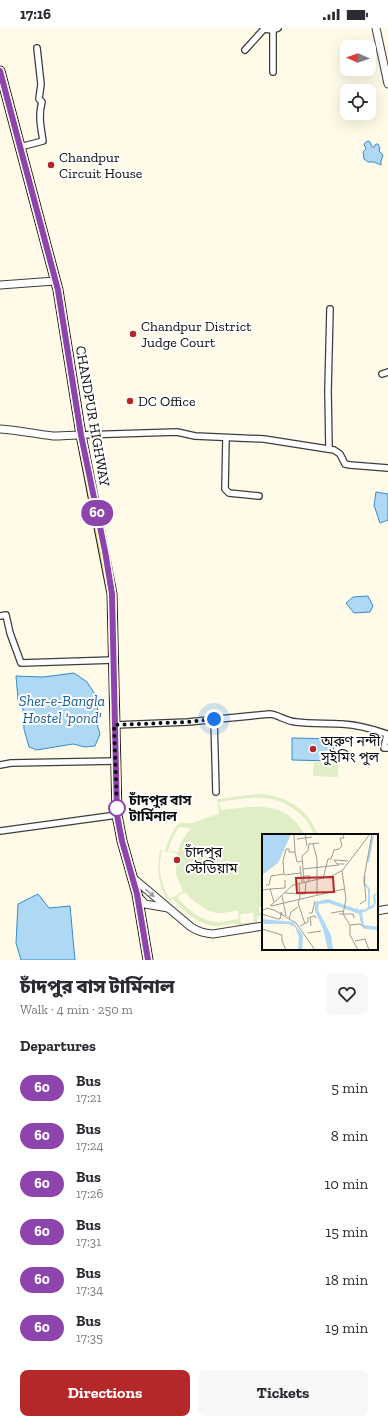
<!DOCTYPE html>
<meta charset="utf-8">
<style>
body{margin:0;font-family:"Zilla Slab","Noto Sans Bengali",serif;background:#f7f7f7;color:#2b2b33;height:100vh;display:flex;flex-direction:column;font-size:15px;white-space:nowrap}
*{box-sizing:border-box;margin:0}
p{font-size:13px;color:#7c7c81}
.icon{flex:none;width:22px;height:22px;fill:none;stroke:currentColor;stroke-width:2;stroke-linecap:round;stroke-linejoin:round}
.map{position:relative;height:932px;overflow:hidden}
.details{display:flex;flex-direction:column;background:#fff;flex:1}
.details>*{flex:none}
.badge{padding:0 8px;border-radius:13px;font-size:14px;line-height:26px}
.needle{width:26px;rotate:272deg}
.controls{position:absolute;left:340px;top:12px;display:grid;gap:8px}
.controls a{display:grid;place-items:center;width:36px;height:36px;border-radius:8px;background:#fff;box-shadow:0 4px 16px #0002;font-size:20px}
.you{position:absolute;width:20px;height:20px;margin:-10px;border:3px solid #fff;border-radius:50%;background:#1a73e8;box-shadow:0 0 0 6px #1a73e833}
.map>.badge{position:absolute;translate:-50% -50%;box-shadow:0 0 0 2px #fff}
h2{padding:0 20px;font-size:15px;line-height:36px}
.round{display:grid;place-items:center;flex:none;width:42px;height:42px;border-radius:8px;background:#f7f7f7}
.summary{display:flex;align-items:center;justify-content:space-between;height:68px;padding:0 20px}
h1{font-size:19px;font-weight:800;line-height:30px}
.action{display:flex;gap:8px;margin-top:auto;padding:8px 20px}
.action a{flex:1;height:46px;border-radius:8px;background:#b6272a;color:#fff;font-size:16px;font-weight:800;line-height:46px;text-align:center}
.action a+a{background:#f7f7f7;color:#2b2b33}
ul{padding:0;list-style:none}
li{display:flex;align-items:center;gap:12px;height:48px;padding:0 20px}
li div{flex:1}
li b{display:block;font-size:15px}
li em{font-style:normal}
li .badge{min-width:44px;font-weight:700;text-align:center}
.status{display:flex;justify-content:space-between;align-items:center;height:28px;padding:0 20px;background:#fff;direction:ltr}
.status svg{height:11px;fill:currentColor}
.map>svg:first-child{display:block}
</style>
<div class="status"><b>17:16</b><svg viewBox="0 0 49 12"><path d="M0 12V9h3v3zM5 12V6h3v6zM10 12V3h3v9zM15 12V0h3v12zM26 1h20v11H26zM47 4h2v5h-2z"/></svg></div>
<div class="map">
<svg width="388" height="932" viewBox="0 0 388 932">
<rect width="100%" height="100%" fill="#fffbe8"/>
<g fill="#dfeec5" fill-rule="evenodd">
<polygon points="314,734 338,735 338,749 313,748"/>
<path d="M257,766C284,766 309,781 318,807H314C307,786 285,771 263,770C249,769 233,772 219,774L221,782C254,778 286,771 305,807H263V878L259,879V885H263V887L257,888L258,896L238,898L237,895C230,896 222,898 215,898C198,897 184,883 173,871L169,873C157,858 157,840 160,822L165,823C168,813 172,803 179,795H193L205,790L219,786L217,771ZM179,799L191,800L181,814L178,824L168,823L172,811ZM162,823L177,825L176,847L183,863L170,871C160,856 158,840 162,823ZM185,864C191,872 206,883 216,885C223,886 232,883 238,882L239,891C231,892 221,895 214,894C199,891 186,880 177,869ZM253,885L254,894L241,895L240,886Z"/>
</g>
<g fill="#aed8f4" stroke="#378bca">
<polygon points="368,113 370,114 372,119 374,119 376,116 378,116 380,120 379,123 383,127 381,133 381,137 374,134 368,134 364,131 363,124 366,121 364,116 366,114"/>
<polygon points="376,464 388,466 388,492 380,495 374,477"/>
<polygon points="368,568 373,578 370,584 354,585 346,575 353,569"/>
<polygon points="74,645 87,654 98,671 97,696 100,706 95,718 85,719 73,716 37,722 29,719 24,701 23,681 18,671 16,648 43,649"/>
<polygon points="292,710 334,711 333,733 292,732"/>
<polygon points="38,866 49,880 70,878 75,932 21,932 16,915 18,876"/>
</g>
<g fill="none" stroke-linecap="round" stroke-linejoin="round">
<defs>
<g id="minor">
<polyline points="273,2 273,44"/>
<polyline points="245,22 264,1 273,2 278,0"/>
<path d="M20,119L43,113C41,100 38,87 42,74L39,71L41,56L37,20"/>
<polyline points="382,346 388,344"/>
<polyline points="81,407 177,404 195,408 264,411 334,422 340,426 345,436 350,437 388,440"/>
<polyline points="226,410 225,461 229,465 259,468"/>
<polyline points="329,421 328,363 330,281"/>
<polyline points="0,588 6,587 10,605 21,635 114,632"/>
<polyline points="214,691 216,764"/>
<path d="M115,697L188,694L270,686C279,687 285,693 296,694C311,696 327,695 342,696C358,697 373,701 387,706L384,720H388"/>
<polyline points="0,737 11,735 116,733"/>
<polyline points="0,803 117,787"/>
</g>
<g id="tertiary">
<polyline points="376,0 388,56"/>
<polyline points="0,257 55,253"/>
<path d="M0,401C18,402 35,406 53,408C62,408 72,407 81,407"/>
<path d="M133,850L191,899C199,904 204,905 213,906L263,898"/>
<polyline points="137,867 145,876 168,880"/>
<polyline points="377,883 388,881"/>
</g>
<polyline id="primary" points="0,43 58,262 81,407 112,566 117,787 122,813 137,866 148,932"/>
</defs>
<use href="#minor" stroke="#3d3d3d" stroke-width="8"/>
<use href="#tertiary" stroke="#3d3d3d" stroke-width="9"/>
<use href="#primary" stroke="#1b1b1b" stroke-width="11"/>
<use href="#minor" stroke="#fff" stroke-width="5.5"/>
<use href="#tertiary" stroke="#fff" stroke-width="7"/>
<use href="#primary" stroke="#f6d561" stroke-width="9"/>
</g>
<defs><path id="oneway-solid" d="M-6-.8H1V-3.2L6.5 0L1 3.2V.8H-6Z"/></defs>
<use fill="#9d9d9d" href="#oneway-solid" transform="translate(150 865) rotate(41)"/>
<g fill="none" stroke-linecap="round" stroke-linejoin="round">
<defs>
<polyline id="line" points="0,43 58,262 81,407 105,523 112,566 117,787 122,813 137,866 148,932"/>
</defs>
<use href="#line" stroke="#fff" stroke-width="9"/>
<use href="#line" stroke="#8e44ad" stroke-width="6"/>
<polyline stroke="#0a0a0a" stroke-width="4" stroke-dasharray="0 7.2" points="117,780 114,697 188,694 214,691"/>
</g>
<g fill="#b6272a" stroke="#fff" stroke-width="1.5">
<circle cx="51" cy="137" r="4"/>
<circle cx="133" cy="306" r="4"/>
<circle cx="130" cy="373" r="4"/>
<circle cx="313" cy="721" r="4"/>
<circle cx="177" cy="832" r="4"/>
</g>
<circle fill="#fff" stroke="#8e44ad" stroke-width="2" cx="117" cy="780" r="8"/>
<g text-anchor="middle" stroke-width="4" stroke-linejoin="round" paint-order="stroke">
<g font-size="14" fill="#0a0a0a" stroke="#fff" text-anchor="start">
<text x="59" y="134">Chandpur<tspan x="59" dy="16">Circuit House</tspan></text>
<text x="141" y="303">Chandpur District<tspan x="141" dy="16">Judge Court</tspan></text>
<text x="138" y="378">DC Office</text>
<text x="321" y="718">অরুণ নন্দী<tspan x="321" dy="16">সুইমিং পুল</tspan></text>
<text x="185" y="829">চাঁদপুর<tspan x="185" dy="16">স্টেডিয়াম</tspan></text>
</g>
<g font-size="14" fill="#0a0a0a" stroke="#fff">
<text transform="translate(93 388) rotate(80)" y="5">CHANDPUR HIGHWAY</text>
</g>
<g font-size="14" font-weight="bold" fill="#0a0a0a" stroke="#fff" text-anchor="start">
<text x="129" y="777">চাঁদপুর বাস<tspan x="129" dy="16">টার্মিনাল</tspan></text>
</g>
<g font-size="15" font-style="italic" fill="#185d98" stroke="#fff">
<text x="62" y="678">Sher-e-Bangla<tspan x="62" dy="17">Hostel 'pond'</tspan></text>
</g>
</g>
<g transform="translate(262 806)">
<rect width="116" height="116" fill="#fffbe8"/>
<path d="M0,0H29L16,29L0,41ZM116,58L113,62L114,68L112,73L100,79L102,91L116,93V96L103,95L99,90L97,80L67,69L57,70L56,76L69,101L71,116H66L61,95L53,77V68L66,65L94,75L95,73L96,76L102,75L100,77L112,70L111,61ZM0,85L31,88L41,101L40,116H36L37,103L33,93L26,90H2Z" fill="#aed8f4"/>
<path fill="none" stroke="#aed8f4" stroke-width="2" d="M106,28L111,2M103,42L102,49L107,55V75"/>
<path fill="none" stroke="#9d9b8f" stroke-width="1" d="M43,0L45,12M32,1L33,18M35,5L50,3M51,10L55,25V61M24,15H27V18H33L35,28L40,27M82,30H75L72,26L86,27M38,32L40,48M41,35L77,31M22,41L39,39M42,42H48L46,48M61,45L66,25H69L72,16L77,15L80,12L78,4H82L81,0M42,48L40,22L46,17L47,10L57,9M37,49L38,65L36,69L43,90M4,51H7L9,42L22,40L21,27L24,15M8,55L23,54V46M0,56L8,55L12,68M23,59L43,60L44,48M20,62L24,82M98,70L104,66L102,44L110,0M8,72L31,51L70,42L81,36M9,72L82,55M0,77L5,74L12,76L34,89L53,116M47,79H50L53,67M69,79L81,77M0,80L16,85H18L19,78L21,81M77,80H91L92,84M27,85L29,78L36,73M88,91L98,90L103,94M38,92L46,88V83M49,92L48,83L53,82L54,84M0,95L20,101V107L24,116M46,99L59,97M93,107L103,105L107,116M96,116L88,101V91L81,80L84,65L80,37L108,0"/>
<path fill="#b6272a" fill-opacity="0.15" stroke="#b6272a" stroke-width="2" d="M71,43L72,58L35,59L34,44Z"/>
<rect width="116" height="116" fill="none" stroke="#0a0a0a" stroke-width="2"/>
</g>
</svg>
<div class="controls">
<a><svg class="needle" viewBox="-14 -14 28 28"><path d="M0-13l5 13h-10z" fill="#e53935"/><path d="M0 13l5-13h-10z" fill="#7c7c81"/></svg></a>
<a><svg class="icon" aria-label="locate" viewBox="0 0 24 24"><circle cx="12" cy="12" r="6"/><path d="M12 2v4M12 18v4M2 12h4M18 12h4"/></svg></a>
</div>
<div class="you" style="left:214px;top:691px"></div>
<b class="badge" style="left:97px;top:485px;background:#8e44ad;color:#fff">60</b>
</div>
<section class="details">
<div class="summary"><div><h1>চাঁদপুর বাস টার্মিনাল</h1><p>Walk · 4 min · 250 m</p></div><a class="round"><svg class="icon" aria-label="heart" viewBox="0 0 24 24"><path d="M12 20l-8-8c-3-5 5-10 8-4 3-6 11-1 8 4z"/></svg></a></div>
<h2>Departures</h2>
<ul>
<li><span class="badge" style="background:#8e44ad;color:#fff">60</span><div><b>Bus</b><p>17:21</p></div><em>5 min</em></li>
<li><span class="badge" style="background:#8e44ad;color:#fff">60</span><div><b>Bus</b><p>17:24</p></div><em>8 min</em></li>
<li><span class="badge" style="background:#8e44ad;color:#fff">60</span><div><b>Bus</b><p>17:26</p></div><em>10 min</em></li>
<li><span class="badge" style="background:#8e44ad;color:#fff">60</span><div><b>Bus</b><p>17:31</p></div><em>15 min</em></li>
<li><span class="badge" style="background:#8e44ad;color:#fff">60</span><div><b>Bus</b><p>17:34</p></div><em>18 min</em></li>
<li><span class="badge" style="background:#8e44ad;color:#fff">60</span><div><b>Bus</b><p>17:35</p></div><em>19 min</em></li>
</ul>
<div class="action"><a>Directions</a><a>Tickets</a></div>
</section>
